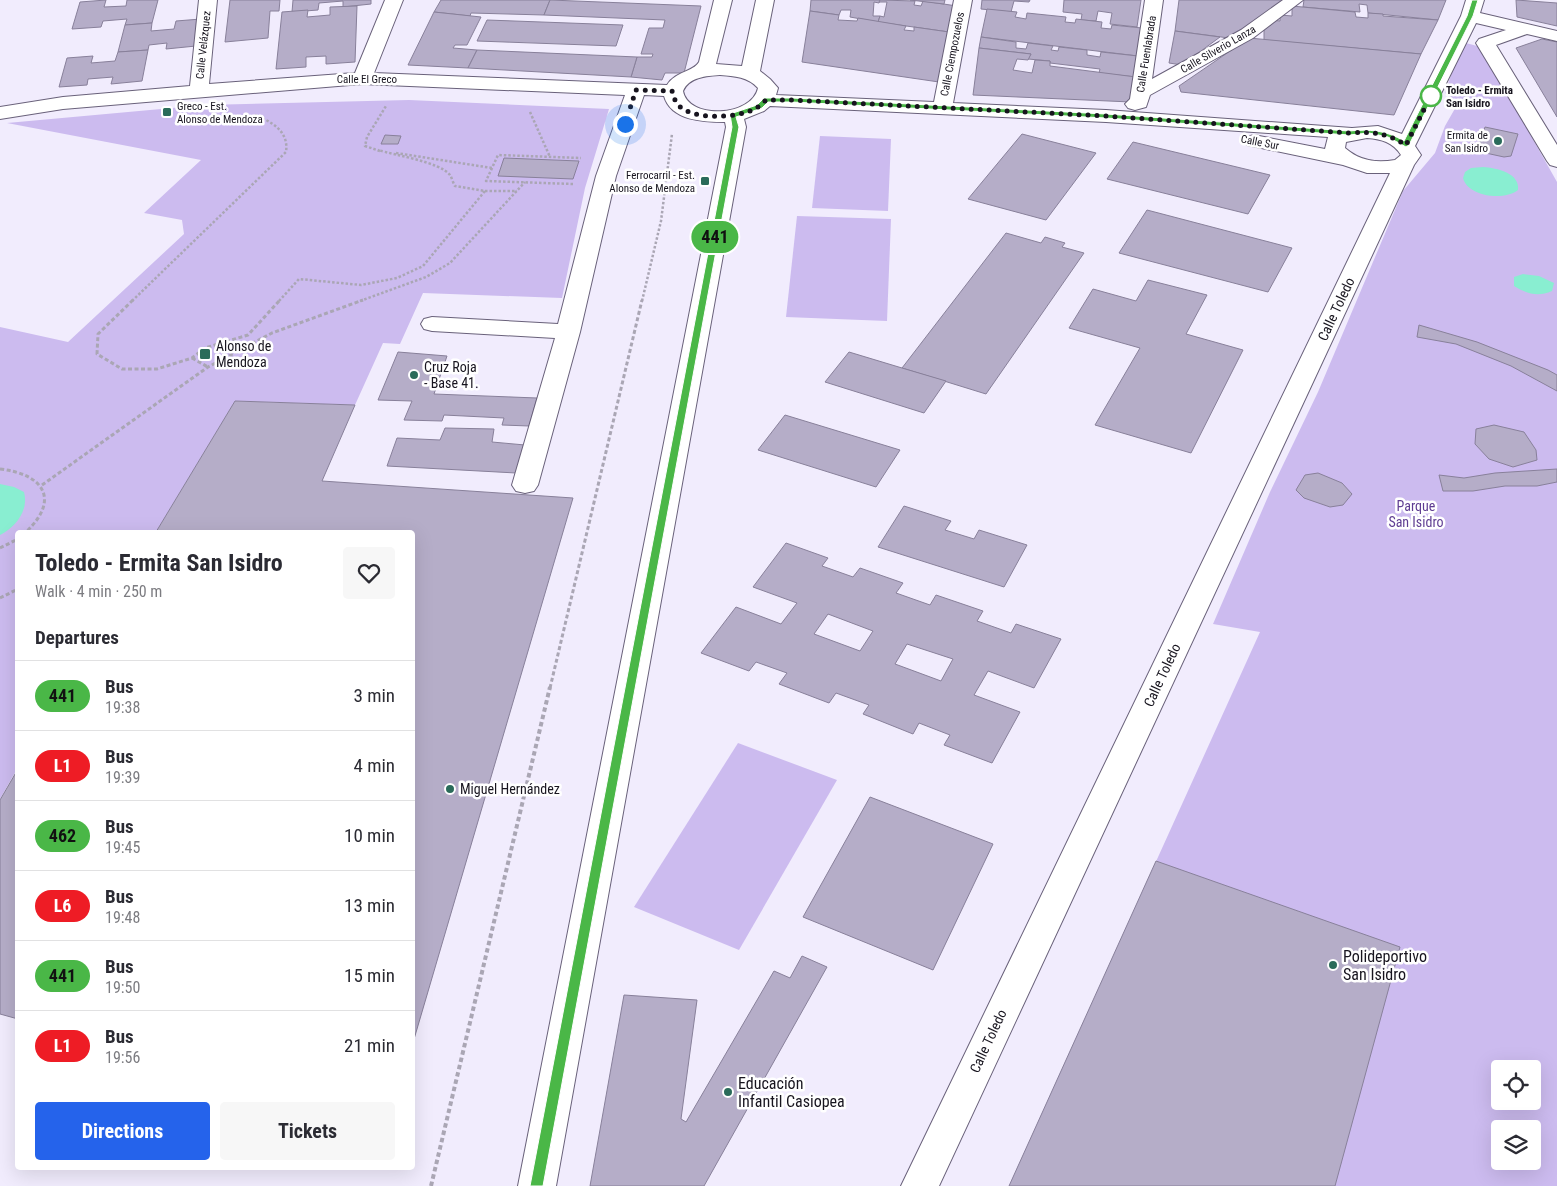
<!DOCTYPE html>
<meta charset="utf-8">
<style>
body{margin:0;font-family:"Roboto Condensed",sans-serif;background:#f7f7f7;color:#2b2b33;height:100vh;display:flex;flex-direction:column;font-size:19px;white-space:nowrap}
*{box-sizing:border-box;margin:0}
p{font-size:16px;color:#7c7c81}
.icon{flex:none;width:28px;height:28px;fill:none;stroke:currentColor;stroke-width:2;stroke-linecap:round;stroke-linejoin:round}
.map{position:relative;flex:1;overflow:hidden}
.panel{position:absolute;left:15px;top:530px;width:400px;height:640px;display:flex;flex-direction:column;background:#fff;border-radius:5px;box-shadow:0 5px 20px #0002}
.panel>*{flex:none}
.badge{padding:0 10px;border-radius:16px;font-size:18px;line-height:32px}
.tools{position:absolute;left:1491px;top:1060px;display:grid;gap:10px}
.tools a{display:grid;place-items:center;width:50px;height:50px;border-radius:5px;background:#fff;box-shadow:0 5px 20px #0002;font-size:25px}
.you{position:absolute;width:25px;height:25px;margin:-12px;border:4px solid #fff;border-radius:50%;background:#1a73e8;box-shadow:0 0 0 8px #1a73e833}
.map>.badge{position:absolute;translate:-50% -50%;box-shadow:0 0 0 2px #fff}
h2{padding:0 20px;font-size:19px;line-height:45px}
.round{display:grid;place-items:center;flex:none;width:52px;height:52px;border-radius:5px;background:#f7f7f7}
.overview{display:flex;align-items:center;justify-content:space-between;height:85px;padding:0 20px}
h1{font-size:24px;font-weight:700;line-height:38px}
.action{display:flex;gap:10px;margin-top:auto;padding:10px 20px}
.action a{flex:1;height:58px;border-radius:5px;background:#2563eb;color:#fff;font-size:20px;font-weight:700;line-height:58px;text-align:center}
.action a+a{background:#f7f7f7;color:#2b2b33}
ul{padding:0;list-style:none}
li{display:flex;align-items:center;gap:15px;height:70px;padding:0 20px;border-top:1px solid #e1e1e2}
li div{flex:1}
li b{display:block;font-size:19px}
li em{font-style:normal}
li .badge{min-width:55px;font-weight:700;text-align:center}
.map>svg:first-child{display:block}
</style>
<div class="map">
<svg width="1557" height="1186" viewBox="0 0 1557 1186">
<rect width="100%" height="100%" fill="#f1ecfd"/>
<g fill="#ccbbef" fill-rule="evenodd">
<path d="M1462,42L1481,47L1557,182V1186H1009L1260,632L1213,624L1270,492L1318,392L1403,191L1435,153L1445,126L1457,105L1445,93ZM1500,1069H1532V1101H1500ZM1500,1129H1532V1161H1500Z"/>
<polygon points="409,100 609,109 585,188 562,298 423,293 400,344 383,343 355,405 235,401 156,532 18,532 17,769 0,799 0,327 68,342 184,234 182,220 144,213 201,160 7,123 205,105"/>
<polygon points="820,136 891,139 888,211 812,208"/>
<polygon points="797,216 891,219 887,321 786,317"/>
<polygon points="738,743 837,780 739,950 634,907"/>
</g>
<g fill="#89eed1">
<path d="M1483,167C1497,168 1520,173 1518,190C1504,201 1468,197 1463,178L1465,172L1471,168Z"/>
<path d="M1523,274L1539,276L1554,283L1552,291C1538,297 1527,294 1514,286V277Z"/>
<path d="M0,484L14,487L24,492C29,510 16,527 0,535Z"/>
</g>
<g fill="#b5adc8" stroke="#88809a" fill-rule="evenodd">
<polygon points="106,0 104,7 126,6 127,0 158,0 152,23 125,25 127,19 103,21 101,27 72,29 80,2"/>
<polygon points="230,0 280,0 279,11 270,11 268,38 225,42"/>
<polygon points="293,0 371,0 371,4 343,7 343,1 319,3 318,10 292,12"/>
<polygon points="441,0 550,0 544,15 471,13 470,16 434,12"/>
<polygon points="550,0 701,6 684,73 665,73 662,80 631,77 637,57 652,57 653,54 641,54 649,28 663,28 665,20 544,15"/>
<polygon points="811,0 880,0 879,3 874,2 873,16 880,16 878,22 850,17 851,10 841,10 839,15 810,11"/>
<polygon points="880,0 915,1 914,5 921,6 923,1 957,6 949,32 878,22 880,16 884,17 887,2 879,2"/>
<polygon points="910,0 945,0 944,4"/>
<polygon points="982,0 1030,0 1029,2 1014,1 1011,12 981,9"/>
<polygon points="1064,0 1141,0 1137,27 1110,24 1112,13 1098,11 1096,21 1081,20 1082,14 1063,12"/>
<polygon points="1179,0 1286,0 1229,38 1175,31"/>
<polygon points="1446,0 1438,20 1368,13 1367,5 1359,4 1360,12 1303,7 1304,0"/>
<polygon points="1516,0 1557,3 1557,26 1517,17"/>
<polygon points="357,6 355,62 326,64 326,56 306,57 306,67 276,69 282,12 308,10 307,17 330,15 330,7"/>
<polygon points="1292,6 1355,12 1356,17 1368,18 1368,13 1383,14 1383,16 1438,20 1421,54 1264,40 1264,24 1271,25 1271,20 1280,21 1280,15 1292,16"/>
<polygon points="987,9 1017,12 1015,17 1026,19 1027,13 1066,17 1065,22 1075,23 1076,19 1102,22 1101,28 1111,29 1112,25 1142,28 1138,56 981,37"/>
<polygon points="810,11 839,15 838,20 857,21 858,18 906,26 904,30 914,31 914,27 949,32 939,82 802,62"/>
<polygon points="434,12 481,17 467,45 455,45 453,48 477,50 468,68 408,65"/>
<polygon points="201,19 196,46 166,49 167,43 149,45 148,50 118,52 125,25 152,23 151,31 174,29 176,21"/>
<polygon points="487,20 623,25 616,46 477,41"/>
<polygon points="1175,31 1220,37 1182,65 1169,63"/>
<polygon points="981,37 1016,42 1016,48 1026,49 1028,43 1053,46 1051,50 1058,51 1059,47 1087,50 1087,55 1100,57 1101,52 1138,56 1136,77 1099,73 1100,69 1050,63 1050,61 1028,59 1031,54 979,48"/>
<polygon points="1249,38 1421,54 1394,115 1181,92 1179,86"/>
<polygon points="1542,39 1557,42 1557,117 1516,48"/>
<polygon points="979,48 1031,54 1028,60 1017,59 1013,70 1032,73 1035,60 1050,61 1050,66 1136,77 1131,102 973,95"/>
<polygon points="148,50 142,81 111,84 113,77 88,79 87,85 59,87 67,58 93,56 91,63 115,61 118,52"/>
<polygon points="477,50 637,57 631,77 468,68"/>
<polygon points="1485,127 1518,134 1511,156 1504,157 1481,152 1478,148"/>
<polygon points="1022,134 1096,153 1046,220 968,199"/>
<polygon points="385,135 401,136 398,144 381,144"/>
<polygon points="1133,142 1270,175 1248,214 1107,179"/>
<polygon points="504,158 579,161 573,179 498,176"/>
<polygon points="1147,210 1292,248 1268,292 1119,253"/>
<polygon points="1006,233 1041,243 1045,237 1065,243 1062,247 1084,253 986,394 902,368"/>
<polygon points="1148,280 1207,295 1186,334 1243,350 1191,453 1095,425 1140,348 1069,328 1093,289 1136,301"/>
<polygon points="1419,325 1477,342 1548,370 1557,375 1557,391 1511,366 1456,344 1417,337"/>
<polygon points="398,352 447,356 434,394 537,398 529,426 502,425 504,418 444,415 442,421 404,420 412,401 378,400"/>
<polygon points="849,352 902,368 946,381 924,413 825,382"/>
<polygon points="235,401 355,405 322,481 573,498 412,1046 412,532 156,532"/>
<polygon points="785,415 900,450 876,487 758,450"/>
<polygon points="1494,425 1524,432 1536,450 1537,460 1513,467 1489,459 1475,444 1476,429"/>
<polygon points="445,428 494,429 492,442 525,445 516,473 387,466 397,438 440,440"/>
<polygon points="1557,469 1557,482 1537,486 1505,486 1473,491 1443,491 1439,475 1464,478 1495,473"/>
<polygon points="1318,473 1342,483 1352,494 1343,505 1330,507 1304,498 1296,490 1305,475"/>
<polygon points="904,506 951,521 945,530 974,539 979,530 1027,545 1004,587 878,547"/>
<path d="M786,543L828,558L822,566L853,577L860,568L903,583L896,593L930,605L936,595L983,611L977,621L1011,633L1016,624L1061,639L1034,688L988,671L974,695L1020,712L992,763L944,745L950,735L919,723L913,734L863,714L869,705L836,693L829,703L779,684L787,673L756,662L749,671L701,653L736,607L781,624L797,603L753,587ZM828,614L873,631L860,651L814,634ZM907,644L953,659L941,681L895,664Z"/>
<polygon points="18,769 18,1019 0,1014 0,800"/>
<polygon points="870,797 993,844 933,970 803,917"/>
<polygon points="1156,861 1400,947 1335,1186 1009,1186"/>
<polygon points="802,956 827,967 704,1186 590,1186 624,995 697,1000 681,1119 686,1122 774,971 790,978"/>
</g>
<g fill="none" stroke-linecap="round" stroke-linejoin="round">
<defs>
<g id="minor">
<path d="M199,0H217L209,84L355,73L385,0H403L374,73L667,85C676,71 693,72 699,62L714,0H732L716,64L742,66L756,0H774L760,71L770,79L778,88L776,95L934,102L954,0H972L953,103L1106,110L1352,128L1378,126L1402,134L1461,16L1466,0H1484L1480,13L1557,31V41L1527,34L1496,45L1557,145V167L1550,165L1547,161L1476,43L1479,39L1506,30L1476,23L1415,146L1421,155L1414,165L939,1186H901L1390,173H1367L1343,165L1247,145L1244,141L1247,137L1254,135L1325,149L1328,137L1106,122L770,106L764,111L744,119L746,127L556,1186H518L726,127L725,122C704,122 671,121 664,96L644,95L616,176L580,332L538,485L534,491L525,493L516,491L512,485L555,338L432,331L424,329L421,324L424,319L432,317L558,324L596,176L625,95L362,84L63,109L0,119V107L63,97L190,86ZM720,75C735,76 748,77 758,88C752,117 688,120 683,91C689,77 706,76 720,75ZM1367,138C1381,139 1393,142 1401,155L1395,160C1376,163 1360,161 1345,148L1346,142Z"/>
<polygon points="1145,0 1163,0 1152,79 1241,30 1283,0 1303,0 1253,38 1150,95 1146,107 1135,110 1128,108 1125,104 1130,99"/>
</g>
</defs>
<use href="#minor" stroke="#69617a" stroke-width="2"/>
<g stroke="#aaa6b4" stroke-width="2.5" stroke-dasharray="2.5 2" stroke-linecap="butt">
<polyline points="530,112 550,157"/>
<polyline points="380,151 365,146 367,137 386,106"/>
<polyline points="396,153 492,168"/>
<polyline points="573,184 486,181 498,155 581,158"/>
<polyline points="485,191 517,191"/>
<path d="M132,301L286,152C289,131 272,122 255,115"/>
<path d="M279,301L299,279L361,285L397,278L423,266L485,191L455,186C453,183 452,178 450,175C440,162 394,155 378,150"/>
<polyline points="360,301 426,277 450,263 525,182"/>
<polyline points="642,301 661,221 672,134"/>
</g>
<g stroke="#aaa6b4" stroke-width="3" stroke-dasharray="4 2.5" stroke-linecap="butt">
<polyline points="133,300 98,334 97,354 122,369 157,369 192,358 205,348 248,335 280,300"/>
<polyline points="192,358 208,367"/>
<path d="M0,469C43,474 61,499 26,532"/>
<polyline points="42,485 208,367 272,333 363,300"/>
<polyline points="0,548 18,539"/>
<polyline points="0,598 18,589"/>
<polyline points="550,688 642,300"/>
</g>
<polyline stroke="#aaa6b4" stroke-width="4" stroke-dasharray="4.5 3" stroke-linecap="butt" points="431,1186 550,687"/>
<use href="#minor" fill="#fff" fill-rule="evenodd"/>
</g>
<path fill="#4ab747" stroke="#fff" d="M1472,0H1478L1473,16L1409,145L1406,147L1388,137L1369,133L1349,135L1106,118L792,102H768L762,108L736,117L739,127L543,1186H530L732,127L730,114L757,105L764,98H792L1106,114L1349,131C1369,129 1386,130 1404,141L1467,16Z"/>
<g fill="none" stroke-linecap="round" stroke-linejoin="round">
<path stroke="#17141e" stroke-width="5" stroke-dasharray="0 9" d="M625,124L636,90L672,91C674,95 674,99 676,102C687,120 730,118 747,112C755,110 761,105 766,100H792L1106,116L1349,133C1371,131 1387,133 1406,145L1435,88L1431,96"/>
</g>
<circle fill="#fff" stroke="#4ab747" stroke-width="2.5" cx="1431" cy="96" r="10"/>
<g fill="#2a6b5a" stroke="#fff" stroke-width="2">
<rect x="162" y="107" width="10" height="10" rx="2.5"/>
<circle cx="1498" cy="141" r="5"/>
<rect x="700" y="176" width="10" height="10" rx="2.5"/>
<rect x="199" y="348" width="12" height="12" rx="2.5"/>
<circle cx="414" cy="375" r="5"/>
<circle cx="450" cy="789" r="5"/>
<circle cx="1333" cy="965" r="5"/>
<circle cx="728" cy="1092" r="5"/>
</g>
<g text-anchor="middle" stroke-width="5" stroke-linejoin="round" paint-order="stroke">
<g font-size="11" fill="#17141e" stroke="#fff">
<text transform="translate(203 45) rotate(-84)" y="4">Calle Velázquez</text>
<text transform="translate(1218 49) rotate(-30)" y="4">Calle Silverio Lanza</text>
<text transform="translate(952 54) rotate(-79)" y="4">Calle Ciempozuelos</text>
<text transform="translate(1146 54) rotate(-81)" y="4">Calle Fuenlabrada</text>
<text x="367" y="83">Calle El Greco</text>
<text transform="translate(1260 142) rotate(11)" y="4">Calle Sur</text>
</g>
<g font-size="11" font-weight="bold" fill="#17141e" stroke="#fff" text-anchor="start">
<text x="1446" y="94">Toledo - Ermita<tspan x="1446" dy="13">San Isidro</tspan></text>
</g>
<g font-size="11" fill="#17141e" stroke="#fff" text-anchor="end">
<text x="177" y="110" text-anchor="start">Greco - Est.<tspan x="177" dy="13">Alonso de Mendoza</tspan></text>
<text x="1488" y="139">Ermita de<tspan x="1488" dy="13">San Isidro</tspan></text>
<text x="695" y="179">Ferrocarril - Est.<tspan x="695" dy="13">Alonso de Mendoza</tspan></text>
</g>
<g font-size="14" fill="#17141e" stroke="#fff">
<text transform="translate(1336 309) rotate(-65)" y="5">Calle Toledo</text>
<text transform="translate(1162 675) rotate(-65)" y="5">Calle Toledo</text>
<text transform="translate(988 1041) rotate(-65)" y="5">Calle Toledo</text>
</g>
<g font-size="14" fill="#17141e" stroke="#fff" text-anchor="start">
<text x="216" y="351">Alonso de<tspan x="216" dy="16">Mendoza</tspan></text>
<text x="424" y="372">Cruz Roja<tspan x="424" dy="16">- Base 41.</tspan></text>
<text x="460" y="794">Miguel Hernández</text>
</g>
<g font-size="14" fill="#5f3d92" stroke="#fff">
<text x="1416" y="511">Parque<tspan x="1416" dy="16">San Isidro</tspan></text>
</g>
<g font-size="16" fill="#17141e" stroke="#fff" text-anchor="start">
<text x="1343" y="962">Polideportivo<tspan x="1343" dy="18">San Isidro</tspan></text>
<text x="738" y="1089">Educación<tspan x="738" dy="18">Infantil Casiopea</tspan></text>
</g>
</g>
</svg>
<div class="tools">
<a><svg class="icon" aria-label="locate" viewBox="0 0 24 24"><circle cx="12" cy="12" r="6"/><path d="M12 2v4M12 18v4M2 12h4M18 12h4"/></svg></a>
<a><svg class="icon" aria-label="layers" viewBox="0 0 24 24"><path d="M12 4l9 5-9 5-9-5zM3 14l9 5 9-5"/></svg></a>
</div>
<div class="you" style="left:625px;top:124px"></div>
<b class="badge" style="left:715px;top:237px;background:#4ab747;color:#111">441</b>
<section class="panel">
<div class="overview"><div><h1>Toledo - Ermita San Isidro</h1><p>Walk · 4 min · 250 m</p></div><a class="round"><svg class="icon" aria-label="heart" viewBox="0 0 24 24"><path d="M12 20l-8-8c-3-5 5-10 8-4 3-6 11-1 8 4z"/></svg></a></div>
<h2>Departures</h2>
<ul>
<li><span class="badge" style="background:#4ab747;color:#111">441</span><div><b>Bus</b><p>19:38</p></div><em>3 min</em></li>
<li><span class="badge" style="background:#ee1c25;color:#fff">L1</span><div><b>Bus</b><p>19:39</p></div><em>4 min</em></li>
<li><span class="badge" style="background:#4ab747;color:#111">462</span><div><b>Bus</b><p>19:45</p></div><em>10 min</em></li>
<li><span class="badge" style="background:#ee1c25;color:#fff">L6</span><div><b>Bus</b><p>19:48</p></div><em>13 min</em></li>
<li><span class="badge" style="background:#4ab747;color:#111">441</span><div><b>Bus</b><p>19:50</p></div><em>15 min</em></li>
<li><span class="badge" style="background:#ee1c25;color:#fff">L1</span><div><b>Bus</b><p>19:56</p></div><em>21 min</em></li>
</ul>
<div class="action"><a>Directions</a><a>Tickets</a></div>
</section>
</div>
